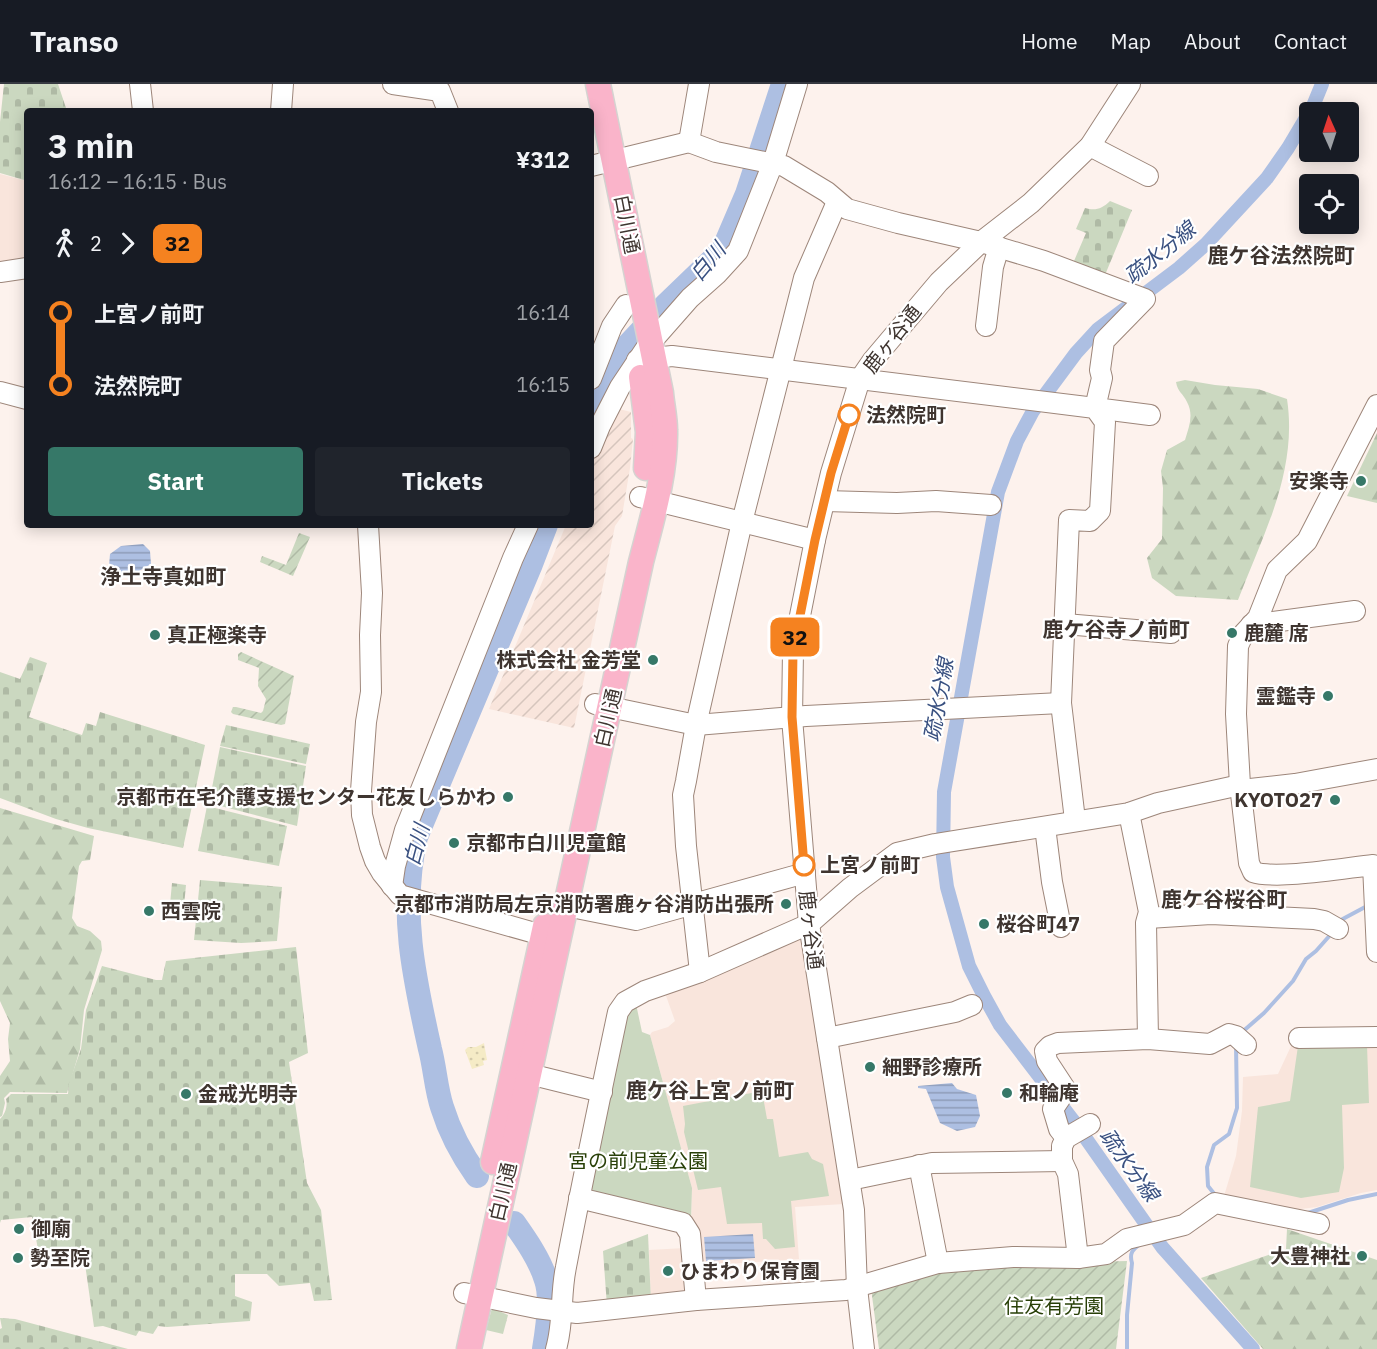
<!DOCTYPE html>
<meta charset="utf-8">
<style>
body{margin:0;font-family:"IBM Plex Sans","Noto Sans JP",sans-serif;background:#20242c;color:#f1f3f6;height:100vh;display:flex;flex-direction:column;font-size:22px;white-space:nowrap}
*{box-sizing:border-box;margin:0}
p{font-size:20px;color:#9ea1a6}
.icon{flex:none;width:33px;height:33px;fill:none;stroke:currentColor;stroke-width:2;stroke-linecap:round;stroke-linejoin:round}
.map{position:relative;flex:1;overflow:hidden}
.drawer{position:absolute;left:24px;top:24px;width:570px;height:420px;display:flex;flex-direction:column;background:#171b24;border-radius:6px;box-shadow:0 3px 15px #0003}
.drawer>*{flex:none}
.badge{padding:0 12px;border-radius:9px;font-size:21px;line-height:39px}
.needle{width:39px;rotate:357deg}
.controls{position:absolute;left:1299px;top:18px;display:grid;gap:12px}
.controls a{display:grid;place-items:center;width:60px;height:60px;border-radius:6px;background:#171b24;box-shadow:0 3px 15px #0003;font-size:30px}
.map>.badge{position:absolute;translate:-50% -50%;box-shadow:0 0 0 3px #fff}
.legs{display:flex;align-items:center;gap:9px;height:66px;padding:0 24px;font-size:20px}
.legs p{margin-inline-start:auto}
.head{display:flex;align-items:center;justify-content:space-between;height:102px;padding:0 24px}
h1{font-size:33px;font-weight:700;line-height:45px}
.action{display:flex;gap:12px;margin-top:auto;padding:12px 24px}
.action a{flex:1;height:69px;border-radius:6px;background:#367868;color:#fff;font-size:24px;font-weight:700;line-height:69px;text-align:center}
.action a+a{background:#20242c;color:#f1f3f6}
ul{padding:0 24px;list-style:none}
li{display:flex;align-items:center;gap:21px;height:72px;font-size:22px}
li i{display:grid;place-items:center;width:9px;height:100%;margin:0 8px;background:currentColor}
li i::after{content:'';width:15px;height:15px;margin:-8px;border:4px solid;border-radius:50%;background:#171b24}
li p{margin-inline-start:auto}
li:first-child i{background:linear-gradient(#0000 50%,currentColor 0)}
li:last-child i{background:linear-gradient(currentColor 50%,#0000 0)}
header{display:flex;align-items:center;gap:36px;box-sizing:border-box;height:84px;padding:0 30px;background:#171b24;border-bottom:2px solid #363941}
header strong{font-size:28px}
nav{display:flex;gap:33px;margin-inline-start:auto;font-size:21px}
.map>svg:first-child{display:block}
</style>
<header>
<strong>Transo</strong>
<nav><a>Home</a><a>Map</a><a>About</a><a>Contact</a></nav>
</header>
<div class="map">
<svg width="1377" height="1265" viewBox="0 0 1377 1265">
<defs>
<pattern id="industrial-furrows" width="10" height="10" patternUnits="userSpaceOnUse" patternTransform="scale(1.5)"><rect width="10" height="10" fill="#f9e5dc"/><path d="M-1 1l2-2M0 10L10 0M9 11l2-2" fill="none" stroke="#d6c5bd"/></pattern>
<pattern id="grass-tufts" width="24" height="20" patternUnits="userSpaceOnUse" patternTransform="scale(1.5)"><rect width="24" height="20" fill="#cbd8c0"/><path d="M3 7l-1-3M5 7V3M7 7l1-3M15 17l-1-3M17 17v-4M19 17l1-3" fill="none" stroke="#afbaa5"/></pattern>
<pattern id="forest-firs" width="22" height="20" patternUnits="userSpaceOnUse" patternTransform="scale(1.5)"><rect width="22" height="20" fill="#cbd8c0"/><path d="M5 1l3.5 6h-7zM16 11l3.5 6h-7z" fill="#afbaa5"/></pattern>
<pattern id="sand-dots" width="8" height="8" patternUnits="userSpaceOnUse" patternTransform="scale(1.5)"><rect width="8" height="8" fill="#f5ebc6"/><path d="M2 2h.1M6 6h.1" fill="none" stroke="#d3caaa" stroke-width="1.8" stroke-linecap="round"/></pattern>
<pattern id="cemetery-stones" width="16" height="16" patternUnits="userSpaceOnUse" patternTransform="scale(1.5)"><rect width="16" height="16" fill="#cbd8c0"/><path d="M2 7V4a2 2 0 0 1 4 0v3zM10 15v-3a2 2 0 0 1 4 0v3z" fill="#afbaa5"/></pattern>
<pattern id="garden-furrows" width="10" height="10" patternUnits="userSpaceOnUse" patternTransform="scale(1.5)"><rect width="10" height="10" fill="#cbd8c0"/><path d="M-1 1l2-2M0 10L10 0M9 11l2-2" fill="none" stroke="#afbaa5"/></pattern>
<pattern id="water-rules" width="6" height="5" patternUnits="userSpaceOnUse" patternTransform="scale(1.5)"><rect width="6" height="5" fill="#adbfe2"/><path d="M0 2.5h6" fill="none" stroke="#8e9cb8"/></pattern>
</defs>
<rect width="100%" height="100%" fill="#fdf2ed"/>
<polygon fill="url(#industrial-furrows)" points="615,324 631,328 631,354 633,355 630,384 622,432 615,442 574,644 489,625 566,441 591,441 591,382"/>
<g fill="#f9e5dc">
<polygon points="0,90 27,97 27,178 0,182"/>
<polygon points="798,855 801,856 844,1120 795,1123 799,1175 697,1182 691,1145 692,1104 650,951 652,948 668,943 675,937 665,909"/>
<polygon points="1377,956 1377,1106 1361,1109 1317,1123 1293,1126 1224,1112 1236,1072 1242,1027 1243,993 1278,990 1292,960"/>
<polygon points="685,1164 688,1208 651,1217 649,1166"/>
</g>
<polygon fill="url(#grass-tufts)" points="492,1224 508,1231 503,1250 486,1246"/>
<g fill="url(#forest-firs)">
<path d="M1185,296L1215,301L1258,305L1287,315C1298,387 1263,451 1238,516L1176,512L1152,494L1147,474L1162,455L1163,404L1161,387L1167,366L1185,356C1189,343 1194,331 1187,318C1183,309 1178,309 1176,298Z"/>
<polygon points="1377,349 1377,419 1347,412"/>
<polygon points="0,724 94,752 90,776 82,777 79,782 72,834 77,842 90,847 101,857 102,866 84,926 80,965 67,1009 10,1008 4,1014 5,1019 2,1032 0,1033 0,992 10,977 8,955 10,939 0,917"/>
<polygon points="1287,1145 1377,1176 1377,1265 1263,1265 1201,1194 1286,1165"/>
</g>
<polygon fill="url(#sand-dots)" points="484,959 487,976 483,977 484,981 472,985 465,966 468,963 476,963"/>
<g fill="url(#cemetery-stones)">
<polygon points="4,0 58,0 67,27 27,27 27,95 24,96 0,89 0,38"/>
<path d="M1110,117L1132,126L1105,191L1074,177L1086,149L1076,145L1085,124C1095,127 1102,125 1110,117Z"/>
<polygon points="30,573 47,579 29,633 82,651 86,639 96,642 100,628 205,661 183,764 88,744 56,735 0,714 0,588 20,595"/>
<polygon points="226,641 310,660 306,680 220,662"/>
<polygon points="220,663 306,682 297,742 209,719"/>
<polygon points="207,722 287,742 279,782 198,767"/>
<polygon points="200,796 282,803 277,857 241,859 194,856"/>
<polygon points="172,799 186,801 183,832 169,831"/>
<path d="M296,863L308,969L289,978L307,1099L321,1126L332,1216L314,1217L310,1199L279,1202L267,1190H235V1212L252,1218L250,1237L167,1243L158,1242L153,1250L139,1247L136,1252L103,1242L94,1243L84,1173L39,1171L32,1133L1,1136L0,1139V1035C5,1031 8,1021 6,1015L11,1010H68L69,999L81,965L86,926L102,882L156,896H162L166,877Z"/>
<polygon points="648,1150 651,1217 607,1222 603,1167"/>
<polygon points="0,1234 15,1235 128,1265 0,1265 0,1245 2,1244"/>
</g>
<g fill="#cbd8c0">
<polygon points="636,920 642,948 650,951 692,1104 691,1136 600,1113 588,1101 625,931"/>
<polygon points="1367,961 1369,1019 1342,1021 1344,1084 1339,1108 1301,1114 1250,1103 1258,1023 1290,1017 1298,962"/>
<polygon points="762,1007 767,1035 773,1035 779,1073 808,1068 812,1075 823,1080 829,1112 791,1117 795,1163 775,1165 766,1155 763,1155 762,1139 727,1140 721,1103 698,1106 684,1048 685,1040 683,1022"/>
</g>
<g fill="url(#garden-furrows)">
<polygon points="299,449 310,453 293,492 260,478 262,472 286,481"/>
<polygon points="241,568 294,592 285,640 281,641 233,630 231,628 233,623 236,623 261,629 263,627 266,615 258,602 259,584 238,576 238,570"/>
<polygon points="1127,1177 1116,1265 879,1265 871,1204 978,1181"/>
</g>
<g fill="url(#water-rules)">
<polygon points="143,460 150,467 151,480 132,491 114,492 109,482 110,470 121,462"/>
<polygon points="952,999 957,1005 976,1011 980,1032 975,1043 957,1047 940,1039 926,1005 918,1004 918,1002"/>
<polygon points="753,1150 755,1174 706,1177 704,1153"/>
</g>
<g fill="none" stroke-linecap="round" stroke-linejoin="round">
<g stroke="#adbfe2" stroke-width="4">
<polyline points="1339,837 1367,822"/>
<polyline points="1241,949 1264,929 1293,897 1306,875 1316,867 1332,849"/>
<polyline points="1216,1112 1208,1102 1207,1083 1214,1061 1229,1050 1237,1024 1236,961"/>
<polyline points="1308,1129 1348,1116 1377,1110"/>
<path d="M1127,1265V1231L1132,1179C1129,1169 1133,1165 1140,1160"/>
</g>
<polyline stroke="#adbfe2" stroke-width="14" points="1253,1265 1162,1163 1075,1039 1000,941 984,912 969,882 947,803 943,773 944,708 998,408 1017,357 1033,327 1076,269 1098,245 1179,184 1206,160 1267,94 1288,64 1313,22 1322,0"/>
<g stroke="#adbfe2" stroke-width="24">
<polyline points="591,330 617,273 665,222 723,166 747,110 783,0"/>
<path d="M477,1092C462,1071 450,1049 442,1023C436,1005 435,984 430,965C414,894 399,825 416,753L531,480L546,441"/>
<path d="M514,1139C526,1156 540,1176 546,1196C552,1213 547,1247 544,1265"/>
</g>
<defs>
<g id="minor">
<polyline points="140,0 143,27"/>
<polyline points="393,0 440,7 448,27"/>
<polyline points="281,27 283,0"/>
<polyline points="689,58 699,0"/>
<polyline points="1090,62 1148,92"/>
<polyline points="591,82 689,58 716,68 784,82 827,108 847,125 898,139 981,158 1044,177 1145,215 1104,257 1100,286 1102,294 1095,324 1150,331"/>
<polyline points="0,188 27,184"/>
<polyline points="986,242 993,183 999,163"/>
<polyline points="637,276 672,272 1095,324 1105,338 1100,427 1090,437 1069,436 1061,619 1075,736"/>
<polyline points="591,295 612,242 626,221"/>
<polyline points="0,308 27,315"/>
<path d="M1377,321L1307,457L1277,486L1258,534L1244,549L1238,562L1236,630L1240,701L1249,779L1253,788C1276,796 1345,784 1373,781L1377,868"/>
<polyline points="591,364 600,342 620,303 646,264 690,214 717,190 738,167 773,79 797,0"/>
<polyline points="640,413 815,456"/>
<polyline points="825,417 897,419 936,417 991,421"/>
<polyline points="368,441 372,509 370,551 371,608 366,638 361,707 362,731 370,763 375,777 382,789 400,811 556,855"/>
<polyline points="1065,540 1171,549"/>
<polyline points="1251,541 1355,527"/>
<polyline points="595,620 696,641 806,632 1061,619"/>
<polyline points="1241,706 1295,700 1377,685"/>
<polyline points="1129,729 1149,828 1146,839 1148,955"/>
<polyline points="1045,743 1052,798 1061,843"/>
<polyline points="392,802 395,782 405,746 513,474 528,441"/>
<polyline points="566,822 636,836 805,789"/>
<polyline points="1148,834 1211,830 1314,835 1324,837 1338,845"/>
<polyline points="700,888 686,762 683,711 686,697 696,641 742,438 804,194 837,118"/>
<polyline points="827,954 955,928 972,921"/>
<polyline points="1299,954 1377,953"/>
<polyline points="517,987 602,1008"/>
<polyline points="1066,1054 1059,1045 1053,1025 1066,1006 1047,977 1045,967 1050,962 1058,959 1148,955 1210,960 1229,950 1236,952 1246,961"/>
<polyline points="919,1081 938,1179"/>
<polyline points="850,1096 932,1079 1062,1077"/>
<polyline points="579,1114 683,1139 690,1150 696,1216"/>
<polyline points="1078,1174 1068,1090 1062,1077 1062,1062 1066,1054 1090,1040"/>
<polyline points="464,1209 536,1224 577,1229 696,1216 846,1206 938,1179 1013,1173 1078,1174 1106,1170 1127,1155 1184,1141 1215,1119 1319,1140"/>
<path d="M556,1265C564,1238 560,1211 566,1183C582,1098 600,1013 618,928L625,918L645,907L700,888L809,840L850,804L897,769L935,760L1129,729L1158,719L1240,701"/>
<polyline points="864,1265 857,1204 854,1126 809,840 792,634 793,567 815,456 831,389 860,295 873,276 939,198 981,158 1031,119 1090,62 1130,0"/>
</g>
<g id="major">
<polyline points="641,293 648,348 646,384"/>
<polyline points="493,1078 545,842"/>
<path d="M469,1265L641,478C652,435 666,390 665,346C665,334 662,321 661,309L598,0"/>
</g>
</defs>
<use href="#minor" stroke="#9d867a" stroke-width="22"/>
<use href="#major" stroke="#d5d3d1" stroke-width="27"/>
<use href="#minor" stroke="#fff" stroke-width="20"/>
<use href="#major" stroke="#fab4ca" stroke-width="24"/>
</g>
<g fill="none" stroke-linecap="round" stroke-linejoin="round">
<defs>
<polyline id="line-1" points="804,781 792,633 793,567 815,456 831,389 849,331"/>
</defs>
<use href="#line-1" stroke="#fff" stroke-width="14"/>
<use href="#line-1" stroke="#f58220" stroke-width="9"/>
</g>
<g fill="#fff" stroke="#f58220" stroke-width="3">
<circle cx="849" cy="331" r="10"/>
<circle cx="804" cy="781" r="10"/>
</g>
<g fill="#367868" stroke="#fff" stroke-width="2">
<circle cx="1361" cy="397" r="6"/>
<circle cx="1232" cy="549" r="6"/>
<circle cx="155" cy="551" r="6"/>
<circle cx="653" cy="576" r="6"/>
<circle cx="1328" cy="612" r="6"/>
<circle cx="508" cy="713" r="6"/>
<circle cx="1335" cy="716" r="6"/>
<circle cx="454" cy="759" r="6"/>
<circle cx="786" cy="820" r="6"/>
<circle cx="149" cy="827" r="6"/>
<circle cx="984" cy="840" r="6"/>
<circle cx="870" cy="983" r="6"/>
<circle cx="1007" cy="1009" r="6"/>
<circle cx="186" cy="1010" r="6"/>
<circle cx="19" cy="1145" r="6"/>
<circle cx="1362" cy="1172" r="6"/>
<circle cx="18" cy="1174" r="6"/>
<circle cx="668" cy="1187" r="6"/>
</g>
<g text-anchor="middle" stroke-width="4.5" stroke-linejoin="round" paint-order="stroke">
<g font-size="20" fill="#3f3530" stroke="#fff">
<text transform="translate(627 140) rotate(79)" y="7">白川通</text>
<text transform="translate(892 255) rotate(-52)" y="7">鹿ヶ谷通</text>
<text transform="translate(608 634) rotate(-77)" y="7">白川通</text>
<text transform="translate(811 846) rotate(83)" y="7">鹿ヶ谷通</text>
<text transform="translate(503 1108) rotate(-77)" y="7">白川通</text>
</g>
<g font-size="20" font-weight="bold" fill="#3f3530" stroke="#fff" text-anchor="start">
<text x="866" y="338">法然院町</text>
<text x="820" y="788">上宮ノ前町</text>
</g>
<g font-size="20" font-weight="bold" fill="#3f3530" stroke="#fff" text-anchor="start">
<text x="1349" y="404" text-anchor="end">安楽寺</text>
<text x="1244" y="556">鹿麓 席</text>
<text x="167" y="558">真正極楽寺</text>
<text x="641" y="583" text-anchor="end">株式会社 金芳堂</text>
<text x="1316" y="619" text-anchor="end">霊鑑寺</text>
<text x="496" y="720" text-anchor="end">京都市在宅介護支援センター花友しらかわ</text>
<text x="1323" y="723" text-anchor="end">KYOTO27</text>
<text x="466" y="766">京都市白川児童館</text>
<text x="774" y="827" text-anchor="end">京都市消防局左京消防署鹿ヶ谷消防出張所</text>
<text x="161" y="834">西雲院</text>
<text x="996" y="847">桜谷町47</text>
<text x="882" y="990">細野診療所</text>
<text x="1019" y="1016">和輪庵</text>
<text x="198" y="1017">金戒光明寺</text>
<text x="31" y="1152">御廟</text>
<text x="1350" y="1179" text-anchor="end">大豊神社</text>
<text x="30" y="1181">勢至院</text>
<text x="680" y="1194">ひまわり保育園</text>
</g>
<g font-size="20" fill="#294008" stroke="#fff">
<text x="638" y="1084">宮の前児童公園</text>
<text x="1054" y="1229">住友有芳園</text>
</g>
<g font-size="21" font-style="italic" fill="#395080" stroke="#fff">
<text transform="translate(1160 169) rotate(-39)" y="7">疏水分線</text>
<text transform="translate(708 178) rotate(-50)" y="7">白川</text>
<text transform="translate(939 616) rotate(-80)" y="7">疏水分線</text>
<text transform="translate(417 761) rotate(-75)" y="7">白川</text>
<text transform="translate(1129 1081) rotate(54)" y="7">疏水分線</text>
</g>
<g font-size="21" font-weight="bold" fill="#3f3530" stroke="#fff">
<text x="1281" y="179">鹿ケ谷法然院町</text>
<text x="163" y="500">浄土寺真如町</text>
<text x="1116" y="553">鹿ケ谷寺ノ前町</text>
<text x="1224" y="823">鹿ケ谷桜谷町</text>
<text x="710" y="1014">鹿ケ谷上宮ノ前町</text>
</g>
</g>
</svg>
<div class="controls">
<a><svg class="needle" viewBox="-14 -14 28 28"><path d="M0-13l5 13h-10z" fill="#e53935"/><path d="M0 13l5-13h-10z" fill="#9ea1a6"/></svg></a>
<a><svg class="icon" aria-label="locate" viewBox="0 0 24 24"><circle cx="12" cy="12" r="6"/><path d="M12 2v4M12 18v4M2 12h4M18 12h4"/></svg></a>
</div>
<b class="badge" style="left:795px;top:553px;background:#f58220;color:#111">32</b>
<section class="drawer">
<div class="head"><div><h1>3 min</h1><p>16:12 – 16:15 · Bus</p></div><b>¥312</b></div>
<div class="legs"><svg class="icon" aria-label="walk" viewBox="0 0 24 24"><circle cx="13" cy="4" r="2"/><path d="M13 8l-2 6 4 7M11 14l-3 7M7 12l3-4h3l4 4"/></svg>2<svg class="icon" aria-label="forward" viewBox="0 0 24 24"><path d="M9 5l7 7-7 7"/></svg><b class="badge" style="background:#f58220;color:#111">32</b></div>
<ul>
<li><i style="color:#f58220"></i><b>上宮ノ前町</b><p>16:14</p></li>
<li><i style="color:#f58220"></i><b>法然院町</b><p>16:15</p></li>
</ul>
<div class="action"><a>Start</a><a>Tickets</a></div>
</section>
</div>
